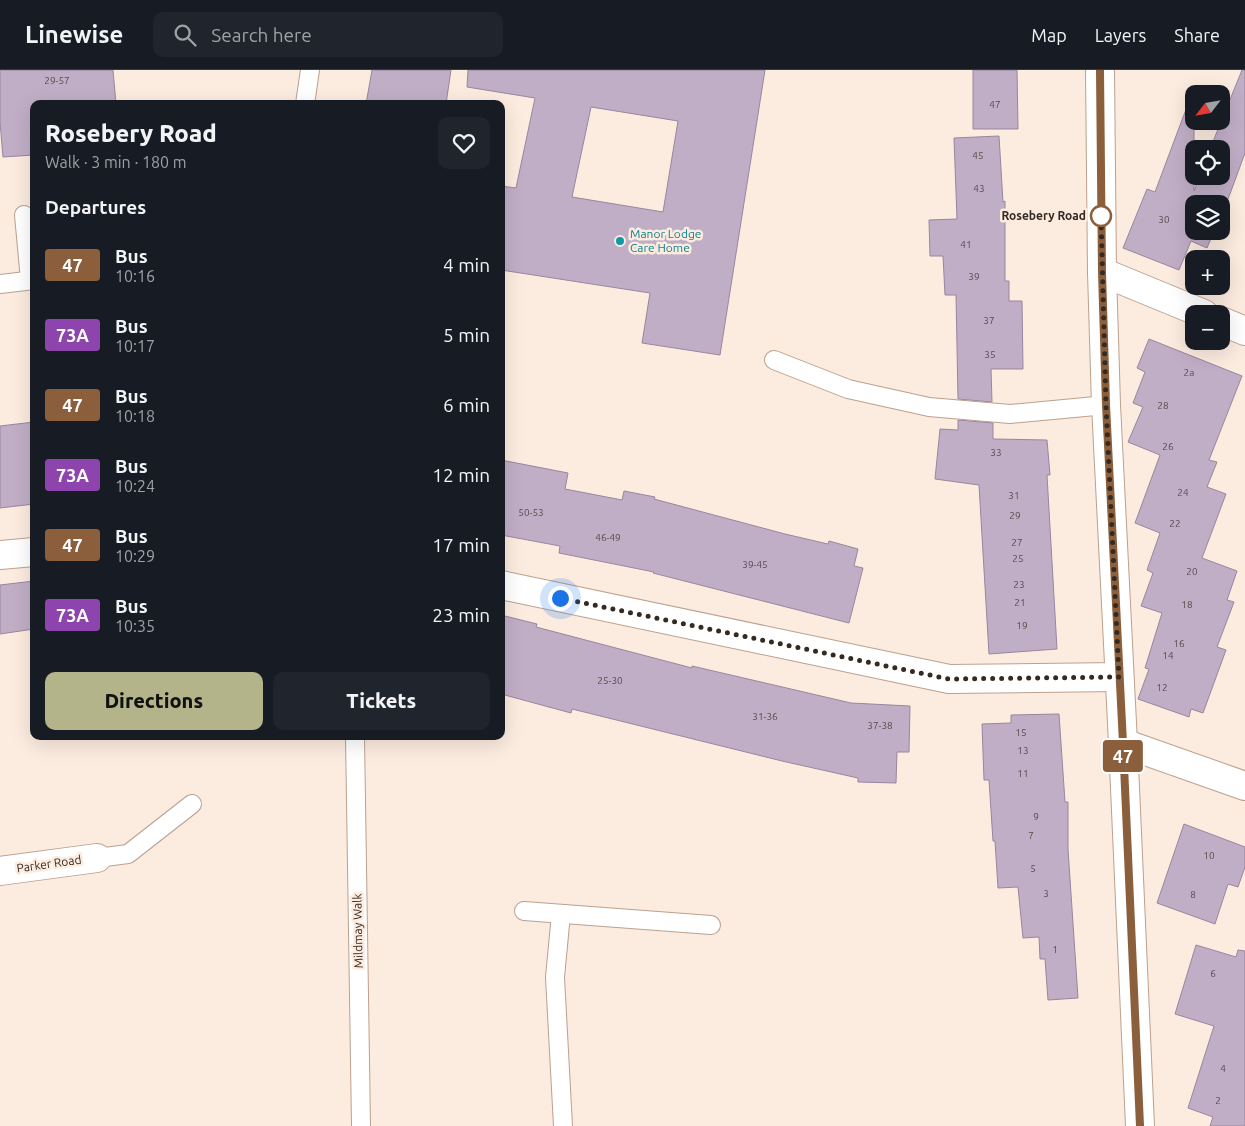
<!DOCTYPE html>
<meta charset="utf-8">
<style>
body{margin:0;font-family:Ubuntu,sans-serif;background:#20242c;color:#f1f3f6;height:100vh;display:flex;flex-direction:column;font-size:19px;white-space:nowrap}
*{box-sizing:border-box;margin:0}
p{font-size:16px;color:#9ea1a6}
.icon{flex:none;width:28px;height:28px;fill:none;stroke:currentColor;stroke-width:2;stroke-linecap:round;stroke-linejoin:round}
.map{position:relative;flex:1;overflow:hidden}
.details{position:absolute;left:30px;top:30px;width:475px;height:640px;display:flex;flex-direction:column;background:#171b24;border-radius:10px;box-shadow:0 5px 20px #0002}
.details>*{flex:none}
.badge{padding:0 10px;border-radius:4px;font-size:18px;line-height:32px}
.needle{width:32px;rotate:239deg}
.controls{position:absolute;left:1185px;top:15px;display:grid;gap:10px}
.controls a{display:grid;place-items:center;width:45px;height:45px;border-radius:10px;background:#171b24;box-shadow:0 5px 20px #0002;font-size:25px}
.you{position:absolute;width:25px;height:25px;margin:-12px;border:4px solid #fff;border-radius:50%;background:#1a73e8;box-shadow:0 0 0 8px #1a73e833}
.map>.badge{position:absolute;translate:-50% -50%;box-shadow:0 0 0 2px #fff}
h2{padding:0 15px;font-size:19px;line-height:45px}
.round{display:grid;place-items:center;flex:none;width:52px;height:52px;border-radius:10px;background:#20242c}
.summary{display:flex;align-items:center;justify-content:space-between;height:85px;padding:0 15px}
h1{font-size:24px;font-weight:800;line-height:38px}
.action{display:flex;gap:10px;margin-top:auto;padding:10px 15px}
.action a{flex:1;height:58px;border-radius:10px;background:#b3b489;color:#111;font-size:20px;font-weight:800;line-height:58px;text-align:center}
.action a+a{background:#20242c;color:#f1f3f6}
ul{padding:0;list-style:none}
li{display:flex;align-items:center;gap:15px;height:70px;padding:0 15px}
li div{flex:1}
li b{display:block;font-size:19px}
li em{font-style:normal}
li .badge{min-width:55px;font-weight:700;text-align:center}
header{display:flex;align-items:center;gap:30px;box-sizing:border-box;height:70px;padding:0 25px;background:#171b24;border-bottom:1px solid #363941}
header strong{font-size:24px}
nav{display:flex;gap:28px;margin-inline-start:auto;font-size:18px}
.search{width:350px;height:45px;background:#20242c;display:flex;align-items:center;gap:12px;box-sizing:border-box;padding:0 18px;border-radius:10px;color:#9ea1a6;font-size:19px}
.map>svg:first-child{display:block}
</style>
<header>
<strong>Linewise</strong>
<div class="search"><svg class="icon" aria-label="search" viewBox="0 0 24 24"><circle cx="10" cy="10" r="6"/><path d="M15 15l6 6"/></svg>Search here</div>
<nav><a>Map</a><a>Layers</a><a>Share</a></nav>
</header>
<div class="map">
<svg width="1245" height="1056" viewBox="0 0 1245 1056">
<rect width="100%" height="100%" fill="#fcebdf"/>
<g fill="#c0aec6" stroke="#98869e" fill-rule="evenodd">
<polygon points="0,0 113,0 116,34 34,34 34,85 3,87 0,52"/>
<polygon points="372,0 451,0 446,34 366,34"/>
<path d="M468,0H765L720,285L642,273L650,223L501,200V116L516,118L535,28L467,17ZM591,37L678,51L663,142L572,127Z"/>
<polygon points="973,0 1017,0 1018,59 973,59"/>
<polygon points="1242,0 1245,0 1245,83 1224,140 1222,140 1221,143 1221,134 1194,134 1194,161 1214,161 1207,178 1191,171 1179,200 1123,178 1147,119 1155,122 1191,26 1194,26 1194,121 1200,106 1221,106 1221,79 1210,79"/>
<polygon points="999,66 1003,132 1005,131 1005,211 1009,211 1009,231 1022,231 1023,299 991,299 992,332 958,329 956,225 945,225 943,186 930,186 929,150 957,149 954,68"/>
<polygon points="1149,269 1242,306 1209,390 1217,392 1207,417 1226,424 1202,488 1237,501 1227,530 1234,532 1217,577 1226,580 1203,643 1191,639 1189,647 1138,629 1149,599 1145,598 1162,543 1141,536 1153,503 1147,500 1160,463 1135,453 1160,385 1128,372 1143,337 1133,333 1145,302 1137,298"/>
<polygon points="958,350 993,353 993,369 1047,370 1050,405 1047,405 1057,579 989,584 979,415 935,409 940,359 958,360"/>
<polygon points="34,352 34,434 0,438 0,356"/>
<polygon points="501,390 568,403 565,419 622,430 624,421 655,427 654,429 785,464 828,474 829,471 858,479 854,496 863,498 849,553 653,503 654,502 559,483 560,476 501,465"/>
<polygon points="34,511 34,559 0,564 0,515"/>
<polygon points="501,545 537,554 536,557 692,598 692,596 851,633 910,636 909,682 897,682 896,713 858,712 858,708 782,691 572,639 571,643 501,624"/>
<polygon points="1059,644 1065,732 1068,732 1068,779 1078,928 1048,930 1045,889 1040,889 1039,867 1023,868 1018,817 998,818 995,771 993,771 989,710 984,710 982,654 1011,653 1011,645"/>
<polygon points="1184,754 1245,777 1245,797 1238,817 1228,814 1215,854 1157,833"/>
<polygon points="1196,875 1236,887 1238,880 1245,881 1245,1056 1210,1056 1213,1047 1188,1038 1214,956 1175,944"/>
</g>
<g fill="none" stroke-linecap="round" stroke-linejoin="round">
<defs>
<g id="service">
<polyline points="305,34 310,0"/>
<polyline points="24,145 30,210"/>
<polyline points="0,214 34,210"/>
<polyline points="774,290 848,319 929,337 1010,344 1106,335"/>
<polyline points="355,666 361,1056"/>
<polyline points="97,788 128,784 192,734"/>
<polyline points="524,841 711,855"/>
<polyline points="561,844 555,907 563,1056"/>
</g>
<g id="minor">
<polyline points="1100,0 1102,202 1106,335 1123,673 1140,1056"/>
<polyline points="1102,202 1204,244"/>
<polyline points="1221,251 1245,261"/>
<polyline points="0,485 34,482"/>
<polyline points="501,515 949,609 1119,607"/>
<polyline points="1123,673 1245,716"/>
<polyline points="0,801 97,788"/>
</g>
</defs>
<use href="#service" stroke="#bba18f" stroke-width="20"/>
<use href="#minor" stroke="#bba18f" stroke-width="30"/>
<use href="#service" stroke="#fff" stroke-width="18"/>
<use href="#minor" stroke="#fff" stroke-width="28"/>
</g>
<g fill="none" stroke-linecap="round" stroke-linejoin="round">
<defs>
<polyline id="line" points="1100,0 1102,202 1106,335 1123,673 1140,1056"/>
</defs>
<use href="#line" stroke="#fff" stroke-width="11"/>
<use href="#line" stroke="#8b5e3c" stroke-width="8"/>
<polyline stroke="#342a22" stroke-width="5" stroke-dasharray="0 9" points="560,528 949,609 1119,607 1106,335 1101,146"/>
</g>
<circle fill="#fff" stroke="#8b5e3c" stroke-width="2.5" cx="1101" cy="146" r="10"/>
<circle fill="#0f9aa8" stroke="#fcebdf" stroke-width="2" cx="620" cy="171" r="5"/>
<g text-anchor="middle" stroke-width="5" stroke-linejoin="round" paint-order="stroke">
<g font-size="10" fill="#574b4b">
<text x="57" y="14">29-57</text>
<text x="995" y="38">47</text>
<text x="978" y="89">45</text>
<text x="979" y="122">43</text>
<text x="1164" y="153">30</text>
<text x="966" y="178">41</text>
<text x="974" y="210">39</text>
<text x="989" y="254">37</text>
<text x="990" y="288">35</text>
<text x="1189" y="306">2a</text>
<text x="1163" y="339">28</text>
<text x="1168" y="380">26</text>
<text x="996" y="386">33</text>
<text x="1183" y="426">24</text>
<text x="1014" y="429">31</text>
<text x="531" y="446">50-53</text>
<text x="1015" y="449">29</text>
<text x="1175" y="457">22</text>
<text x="608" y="471">46-49</text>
<text x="1017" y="476">27</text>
<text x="1018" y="492">25</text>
<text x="755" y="498">39-45</text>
<text x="1192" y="505">20</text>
<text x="1019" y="518">23</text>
<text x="1020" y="536">21</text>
<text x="1187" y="538">18</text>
<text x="1022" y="559">19</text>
<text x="1179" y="577">16</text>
<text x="1168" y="589">14</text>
<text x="610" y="614">25-30</text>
<text x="1162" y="621">12</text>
<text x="765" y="650">31-36</text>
<text x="880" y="659">37-38</text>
<text x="1021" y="666">15</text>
<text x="1023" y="684">13</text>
<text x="1023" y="707">11</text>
<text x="1036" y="750">9</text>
<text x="1031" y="769">7</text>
<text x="1209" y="789">10</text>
<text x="1033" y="802">5</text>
<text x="1046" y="827">3</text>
<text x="1193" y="828">8</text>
<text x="1055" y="883">1</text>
<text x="1213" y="907">6</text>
<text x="1223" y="1002">4</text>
<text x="1218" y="1034">2</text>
</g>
<g font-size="12" font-weight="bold" fill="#342a22" stroke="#fcebdf" text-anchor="end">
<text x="1086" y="150">Rosebery Road</text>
</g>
<g font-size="12" fill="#0d838f" stroke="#fcebdf" text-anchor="start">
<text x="630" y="168">Manor Lodge<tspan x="630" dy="14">Care Home</tspan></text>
</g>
<g font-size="12" fill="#342a22" stroke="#fcebdf">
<text transform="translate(49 794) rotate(-8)" y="4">Parker Road</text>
<text transform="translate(358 861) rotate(-91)" y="4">Mildmay Walk</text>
</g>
</g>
</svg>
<div class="controls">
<a><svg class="needle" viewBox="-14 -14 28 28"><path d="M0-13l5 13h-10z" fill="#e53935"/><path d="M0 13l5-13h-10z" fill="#9ea1a6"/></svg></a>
<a><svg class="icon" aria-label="locate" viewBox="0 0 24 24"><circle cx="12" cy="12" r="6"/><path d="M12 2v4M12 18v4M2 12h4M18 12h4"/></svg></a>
<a><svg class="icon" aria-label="layers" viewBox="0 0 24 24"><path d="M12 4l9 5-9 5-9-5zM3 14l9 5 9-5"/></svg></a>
<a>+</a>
<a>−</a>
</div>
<div class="you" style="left:560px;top:528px"></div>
<b class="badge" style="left:1123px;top:686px;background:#8b5e3c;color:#fff">47</b>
<section class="details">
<div class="summary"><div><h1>Rosebery Road</h1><p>Walk · 3 min · 180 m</p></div><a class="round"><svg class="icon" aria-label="heart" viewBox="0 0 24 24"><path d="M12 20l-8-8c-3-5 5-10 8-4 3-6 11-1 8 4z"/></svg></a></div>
<h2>Departures</h2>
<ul>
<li><span class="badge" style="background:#8b5e3c;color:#fff">47</span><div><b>Bus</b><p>10:16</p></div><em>4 min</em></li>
<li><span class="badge" style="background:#8e44ad;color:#fff">73A</span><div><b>Bus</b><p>10:17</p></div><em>5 min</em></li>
<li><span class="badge" style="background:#8b5e3c;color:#fff">47</span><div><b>Bus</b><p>10:18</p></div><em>6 min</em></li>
<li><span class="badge" style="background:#8e44ad;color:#fff">73A</span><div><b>Bus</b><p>10:24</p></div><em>12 min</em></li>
<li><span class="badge" style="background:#8b5e3c;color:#fff">47</span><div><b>Bus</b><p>10:29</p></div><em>17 min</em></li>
<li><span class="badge" style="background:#8e44ad;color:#fff">73A</span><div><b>Bus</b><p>10:35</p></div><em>23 min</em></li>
</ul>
<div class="action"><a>Directions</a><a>Tickets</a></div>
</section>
</div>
